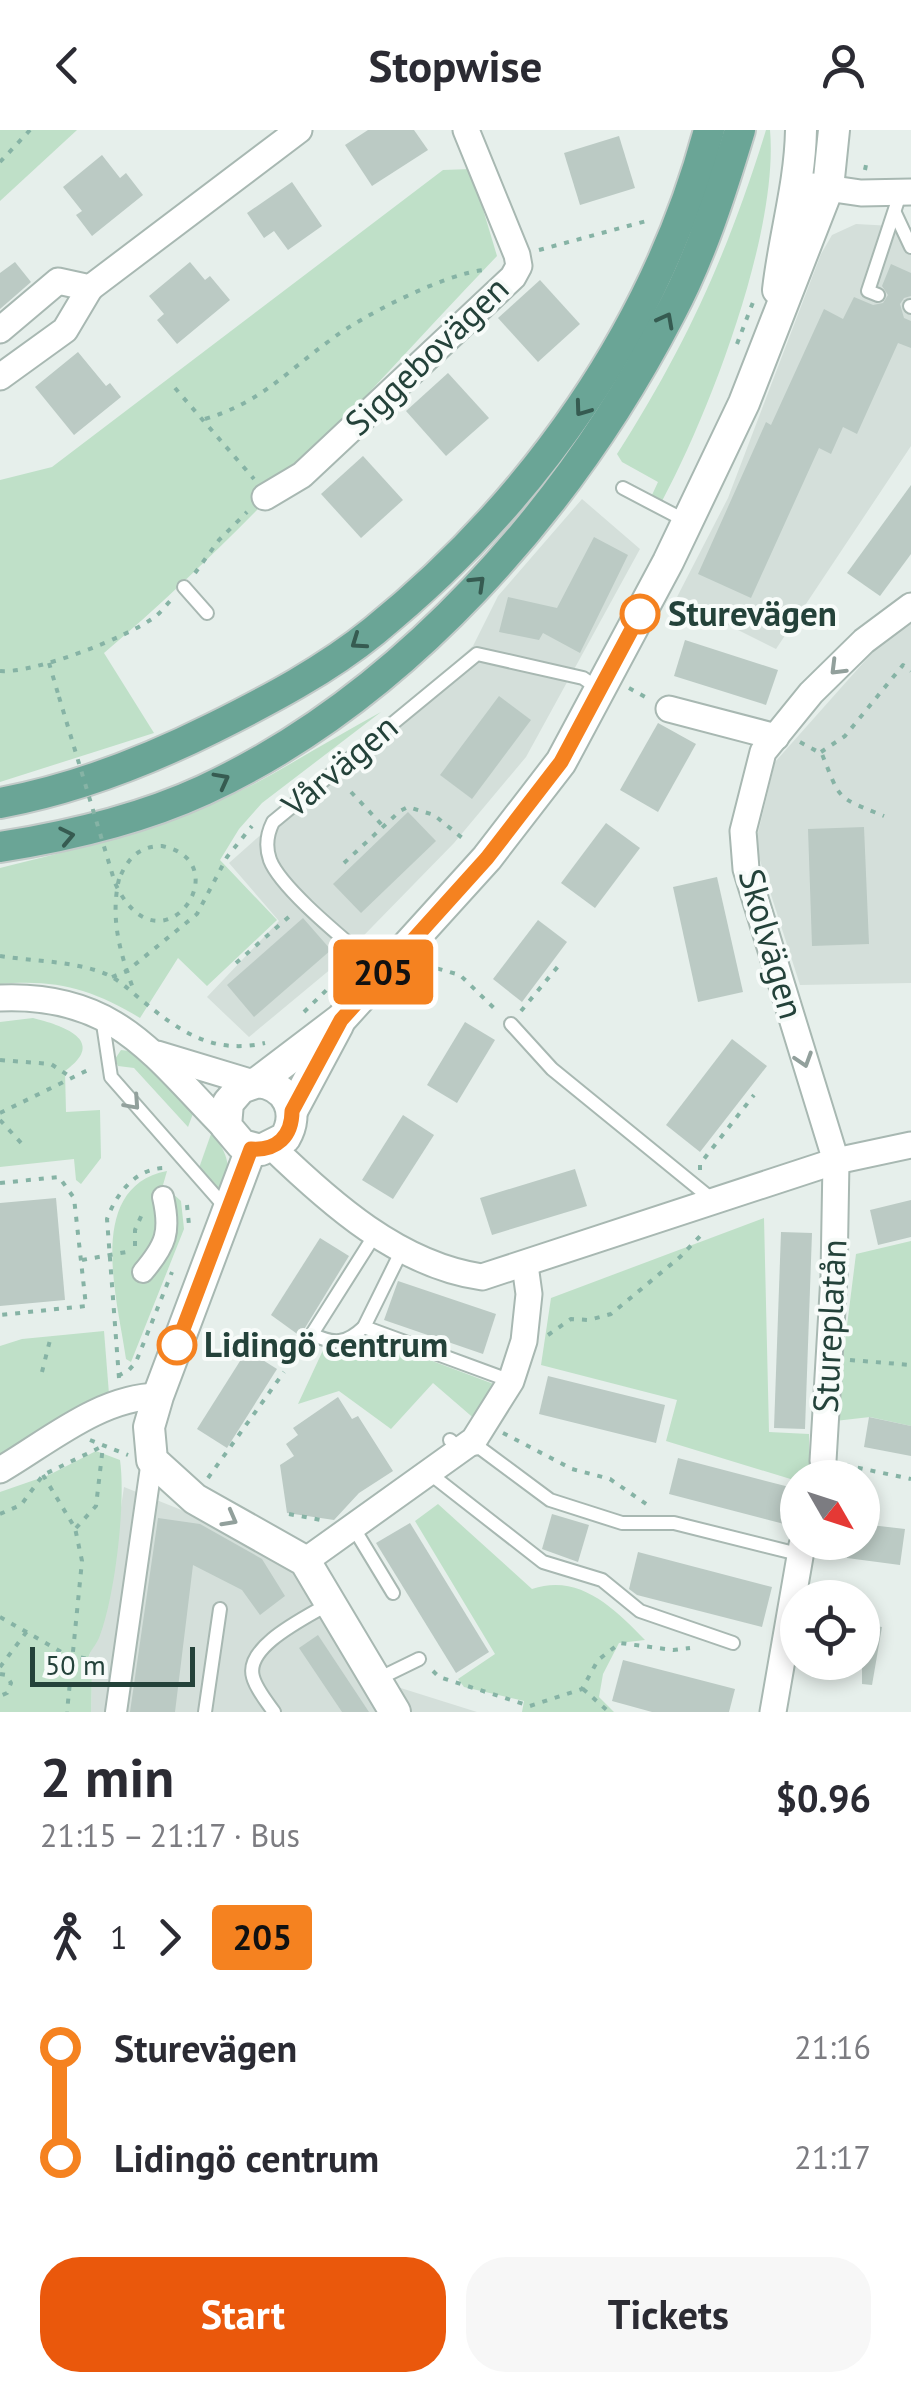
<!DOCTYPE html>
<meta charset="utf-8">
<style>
body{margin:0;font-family:"PT Sans",sans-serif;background:#f7f7f7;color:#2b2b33;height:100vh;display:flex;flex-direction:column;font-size:38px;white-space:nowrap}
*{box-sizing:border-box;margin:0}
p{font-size:32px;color:#7c7c81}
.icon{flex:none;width:55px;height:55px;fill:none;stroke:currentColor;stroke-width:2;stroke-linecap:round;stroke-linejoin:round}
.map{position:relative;height:1582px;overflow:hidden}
.side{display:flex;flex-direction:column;background:#fff;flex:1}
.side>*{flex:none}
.badge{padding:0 20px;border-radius:8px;font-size:35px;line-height:65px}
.needle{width:65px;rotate:129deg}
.tools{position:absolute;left:780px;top:1330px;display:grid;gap:20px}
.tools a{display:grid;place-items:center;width:100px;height:100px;border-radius:50%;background:#fff;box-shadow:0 5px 15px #0003;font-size:50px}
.scale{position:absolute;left:30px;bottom:25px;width:165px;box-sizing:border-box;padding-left:10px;border:5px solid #24423a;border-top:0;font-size:28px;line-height:35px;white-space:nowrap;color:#24423a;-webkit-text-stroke:8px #f7fbf9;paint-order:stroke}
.map>.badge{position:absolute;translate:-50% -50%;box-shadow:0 0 0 5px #fff}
.legs{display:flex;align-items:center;gap:15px;height:110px;padding:0 40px;font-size:32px}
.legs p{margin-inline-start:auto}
.overview{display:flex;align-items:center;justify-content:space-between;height:170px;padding:0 40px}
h1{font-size:55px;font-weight:600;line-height:75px}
.action{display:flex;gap:20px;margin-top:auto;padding:20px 40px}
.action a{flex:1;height:115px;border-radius:40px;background:#ea580c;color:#fff;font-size:40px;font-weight:600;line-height:115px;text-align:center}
.action a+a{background:#f7f7f7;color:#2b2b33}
ul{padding:0 40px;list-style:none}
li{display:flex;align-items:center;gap:35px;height:110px;font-size:38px}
li i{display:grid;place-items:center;width:15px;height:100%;margin:0 12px;background:currentColor}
li i::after{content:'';width:25px;height:25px;margin:-12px;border:8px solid;border-radius:50%;background:#fff}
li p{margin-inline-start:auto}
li:first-child i{background:linear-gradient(#0000 50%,currentColor 0)}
li:last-child i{background:linear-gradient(currentColor 50%,#0000 0)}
header{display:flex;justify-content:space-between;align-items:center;height:130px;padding:0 40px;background:#fff;font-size:45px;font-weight:600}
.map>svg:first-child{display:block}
</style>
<header><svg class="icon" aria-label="back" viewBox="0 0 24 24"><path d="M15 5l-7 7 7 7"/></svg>Stopwise<svg class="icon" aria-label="person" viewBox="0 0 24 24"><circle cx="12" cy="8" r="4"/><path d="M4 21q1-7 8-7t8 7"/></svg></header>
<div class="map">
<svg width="911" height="1582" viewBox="0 0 911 1582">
<rect width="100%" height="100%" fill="#e6efeb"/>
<g fill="#d4dfda">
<polygon points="856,94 911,97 911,316 776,519 676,469 728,368 821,124 832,105"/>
<polygon points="582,369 640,419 526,627 454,713 332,838 249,907 207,867 279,791 229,733 473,516 498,466"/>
<polygon points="911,490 911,853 800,855 755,715 775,632 879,515"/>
<polygon points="124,1357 234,1401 298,1439 388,1554 477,1582 91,1582 92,1542 88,1529 106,1478"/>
</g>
<g fill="#bfe0c8">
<polygon points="0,0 77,0 0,71"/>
<path d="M766,0H770C779,101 710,282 662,371L652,365L658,352L622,332L617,324C686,216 728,123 766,0Z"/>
<path d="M471,39L497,126C369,260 246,403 104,523L154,603L0,652V350L52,337L443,40Z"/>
<path d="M381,582L262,673L239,699L220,730L277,790L207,856L178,828L140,888C92,859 56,849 0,854V738C85,717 176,694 254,654C297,631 338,605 381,582Z"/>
<path d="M33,888C61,895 109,910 65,941L66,982L100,980L101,1028L81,1054L76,1050L74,1029L0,1037V892Z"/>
<polygon points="121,920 129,921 194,981 188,997 134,938 118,936 115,929"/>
<path d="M211,1004C230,1022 231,1043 226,1068L199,1038Z"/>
<path d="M167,1041L163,1055L181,1071L184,1099L131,1232L126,1229C118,1171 84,1057 167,1041Z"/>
<polygon points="764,1088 769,1302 809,1304 809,1347 798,1348 797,1351 666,1311 677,1270 541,1235 551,1168"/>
<polygon points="911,1111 911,1296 870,1287 835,1291 856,1124"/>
<polygon points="104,1201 109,1264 0,1328 0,1216 22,1209"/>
<polygon points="371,1208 499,1256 477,1291 433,1253 391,1299 339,1261 298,1274 324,1218"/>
<path d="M96,1321L120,1330C126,1372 115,1468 99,1508C95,1517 90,1520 88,1529L92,1542L91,1582H0V1362L49,1345Z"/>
<path d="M438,1374L532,1459C579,1443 614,1478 645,1510L619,1513L603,1544L599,1567L614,1582H522L524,1571L464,1557L458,1549L495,1524L415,1391Z"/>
</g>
<g fill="#bbcac4">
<polygon points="368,0 414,0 428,20 372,56 345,15"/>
<polygon points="619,6 635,58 580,75 564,23"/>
<polygon points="102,25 120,48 126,43 143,65 92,106 76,85 82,81 63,57"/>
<polygon points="292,52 322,96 288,120 274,101 264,108 247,83"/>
<polygon points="15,132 31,152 0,179 0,143"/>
<polygon points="190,132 205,150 210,146 230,170 177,214 157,190 164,184 149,166"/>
<polygon points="891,134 911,143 911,166 904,168 900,174 904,188 911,191 911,218 898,213 857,304 843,297 831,324 819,318 751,468 698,444 766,292 771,295 824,179 843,189 854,167 873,175 883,173 888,165 882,156"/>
<polygon points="540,150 580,194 538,232 498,188"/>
<polygon points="78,222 106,256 110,253 121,267 74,305 35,257"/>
<polygon points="448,243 489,288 446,326 406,281"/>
<polygon points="363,326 403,370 361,408 321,364"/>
<polygon points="911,355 911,424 880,466 847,443"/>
<polygon points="594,407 628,425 580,523 543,503 539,510 499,502 508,467 557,478"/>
<polygon points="685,510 778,540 766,575 674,546"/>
<polygon points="499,566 531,590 472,669 440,645"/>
<polygon points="658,593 696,614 658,682 620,660"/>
<polygon points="408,682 436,711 361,783 333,754"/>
<polygon points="606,693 640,718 595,778 561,753"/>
<polygon points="864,697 869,814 812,816 808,699"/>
<polygon points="717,747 743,862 698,872 673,757"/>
<polygon points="303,788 331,820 254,887 227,855"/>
<polygon points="538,790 567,812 522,872 493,849"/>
<polygon points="465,892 495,910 457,973 427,955"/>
<polygon points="732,909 767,936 700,1022 666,995"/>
<polygon points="403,985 434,1005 393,1069 362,1050"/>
<polygon points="575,1039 587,1076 492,1105 480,1068"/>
<polygon points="56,1068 65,1170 0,1176 0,1073"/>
<polygon points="911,1070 911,1107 878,1115 870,1080"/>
<polygon points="781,1102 812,1103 805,1299 774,1298"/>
<polygon points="320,1108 349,1126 300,1206 271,1185"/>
<polygon points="398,1151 496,1184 483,1224 384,1190"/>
<polygon points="247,1220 277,1239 227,1318 197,1299"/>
<polygon points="548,1246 665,1275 656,1313 539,1284"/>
<polygon points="338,1267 352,1289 358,1286 393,1341 359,1363 334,1390 287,1383 280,1335 294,1326 286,1314 298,1305 293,1298"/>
<polygon points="869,1287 911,1296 911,1326 864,1317"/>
<polygon points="678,1328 797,1359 788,1395 669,1364"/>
<polygon points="552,1384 589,1395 578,1432 542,1419"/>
<polygon points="158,1388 200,1394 262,1429 285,1466 260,1485 242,1460 193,1435 175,1582 130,1582"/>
<polygon points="410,1393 489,1522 456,1543 376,1413"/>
<polygon points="862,1394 905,1399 900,1435 847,1428 849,1412 862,1412"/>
<polygon points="638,1422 772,1457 762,1497 637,1465 629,1459"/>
<polygon points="862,1494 882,1497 872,1555 862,1554"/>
<polygon points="318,1505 369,1582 342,1582 299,1518"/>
<polygon points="623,1530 735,1559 729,1582 652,1582 612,1571"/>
</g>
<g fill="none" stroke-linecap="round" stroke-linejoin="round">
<defs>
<g id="service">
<polyline points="895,83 911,117"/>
<polyline points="878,165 868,161 900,64"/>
<polyline points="910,176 911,177"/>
<polyline points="623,358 686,391"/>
<polyline points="184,457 207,483"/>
<path d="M381,841C354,817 282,761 270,730C265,716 267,704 273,692L477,524L583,548L599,559"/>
<polyline points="102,887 111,947 226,1078"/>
<polyline points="511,894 552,939 714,1071"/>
<polyline points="402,1120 364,1197 511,1251"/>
<path d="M364,1197C346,1214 334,1215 312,1204L376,1103"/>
<polyline points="450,1310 461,1320 480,1318 550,1370 622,1393 674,1393 802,1425"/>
<polyline points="429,1343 543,1432 602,1450 640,1481 733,1513"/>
<polyline points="353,1397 393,1463"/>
<polyline points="378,1549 419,1529"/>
<polyline points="205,1582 220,1479"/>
<path d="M274,1582C267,1572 256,1559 253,1547C244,1516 307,1487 330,1473"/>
</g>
<g id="pedestrian">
<path d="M143,1142C166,1115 171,1102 163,1067"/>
<polyline points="116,1582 152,1330"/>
</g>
<g id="minor">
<polyline points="813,56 861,63 911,62"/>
<polyline points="0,200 58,151 90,158 299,0"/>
<polyline points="0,247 65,200 90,158"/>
<polyline points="265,367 302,345 513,147 519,136 517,125 466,0"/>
<polyline points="669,579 776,607"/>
<path d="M0,868C118,863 155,928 230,1003"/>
<polyline points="157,924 253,953"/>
<path d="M272,1017C330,1073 399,1135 482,1147L836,1031L911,1015"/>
<polyline points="823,1331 834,1146 836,1031 746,739 743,701 763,622 811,563 864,511 911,476"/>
<path d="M0,1340C48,1312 100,1267 158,1266"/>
<polyline points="305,1431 474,1310 511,1251 524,1211 529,1164 525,1135"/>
<polyline points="773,1582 802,1415"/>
</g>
<g id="tertiary">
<path d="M778,160C784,106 800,55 801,0"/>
<path d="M258,952C288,955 300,983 285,1008L261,1020L242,1015L226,996L228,973L241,958L258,952L341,889L487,728L561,632L668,432L744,273L828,58L834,0"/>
<polyline points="292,981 338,895"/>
<polyline points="251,1019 158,1266 149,1297 152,1330 195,1369 305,1431 395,1582"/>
</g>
<g id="primary">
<path d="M0,673C75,659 145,632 213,598C269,570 326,540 374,501C533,372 656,198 709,0"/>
<path d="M0,717C70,706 139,690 204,660C404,567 570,377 670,184C701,126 721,63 740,0"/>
</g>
</defs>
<use href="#service" stroke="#a8b8b2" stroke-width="16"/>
<use href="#pedestrian" stroke="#a8b8b2" stroke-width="24"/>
<use href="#minor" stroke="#a8b8b2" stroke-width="29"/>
<use href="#tertiary" stroke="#a8b8b2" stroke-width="34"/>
<use href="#primary" stroke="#c2cac8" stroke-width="34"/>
<g stroke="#86b3a5" stroke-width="4" stroke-dasharray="5 8" stroke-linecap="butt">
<polyline points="0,32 30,0"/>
<polyline points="865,40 867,30"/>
<polyline points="539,120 650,90"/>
<polyline points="737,214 755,167"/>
<polyline points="175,258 254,349"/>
<path d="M205,289C261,272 284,244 329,211C361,186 444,144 484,140"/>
<polyline points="195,443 219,410 247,382"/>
<polyline points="49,533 59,567"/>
<path d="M0,541C33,544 129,507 156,486C162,481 167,474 172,469"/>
<polyline points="629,558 647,568"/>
<path d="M800,612L822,624C841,671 835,666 884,686"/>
<polyline points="821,622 845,606 903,535 911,541"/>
<polyline points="351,662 383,696"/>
<polyline points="344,733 400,681 408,677 434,685 466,711"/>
<path d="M119,749C110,789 120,823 134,861"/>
<path d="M0,826C32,831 70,831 101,842C116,847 127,858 139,868C179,901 212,925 265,913"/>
<polyline points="236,833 291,785"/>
<polyline points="425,835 460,845 498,882"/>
<polyline points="112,847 127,841 197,784 227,727 252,696"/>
<polyline points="521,881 560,834"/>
<polyline points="304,882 351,836"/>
<polyline points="0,930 51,934 72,948"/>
<polyline points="0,983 88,940"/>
<polyline points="0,990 23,1015"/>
<polyline points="700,1040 700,1034 754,965"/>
<polyline points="0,1053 59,1047 74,1068 86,1176 0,1185"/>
<polyline points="187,1075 189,1095"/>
<polyline points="135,1116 135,1100 143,1082"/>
<polyline points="82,1130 132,1121"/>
<polyline points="548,1205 571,1189 589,1190 611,1184 680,1127 705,1101"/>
<polyline points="850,1230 911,1235"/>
<polyline points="42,1242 51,1206"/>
<polyline points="118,1246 129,1240 136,1232 172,1142"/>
<path d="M119,1248L107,1089C117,1062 137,1037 167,1038"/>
<polyline points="503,1303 572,1339 610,1349 649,1376"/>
<polyline points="90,1310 128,1325"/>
<polyline points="845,1335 911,1349"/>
<polyline points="43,1345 75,1398 82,1431 67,1582"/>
<polyline points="208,1348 284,1242"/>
<polyline points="0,1384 21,1375 43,1345 103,1316"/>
<polyline points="289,1384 321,1390"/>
<polyline points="76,1398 96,1376 103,1316"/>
<polyline points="0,1487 65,1524 88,1529"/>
<polyline points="0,1537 28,1500"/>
<polyline points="433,1541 439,1547 530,1576 582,1559 598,1530 620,1513 673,1520 690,1518"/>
<polyline points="0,1544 6,1545 11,1553 7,1563 0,1566"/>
<polyline points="583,1559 609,1582"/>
</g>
<use href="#service" stroke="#fff" stroke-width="12"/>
<use href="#pedestrian" stroke="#fff" stroke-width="20"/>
<use href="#minor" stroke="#fff" stroke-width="25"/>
<use href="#tertiary" stroke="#fff" stroke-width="30"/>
<use href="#primary" stroke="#6aa596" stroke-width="30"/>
<path stroke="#86b3a5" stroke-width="4" stroke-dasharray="5 8" stroke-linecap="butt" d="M59,567L115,753C160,850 242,732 162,716C139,716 128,728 119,749"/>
</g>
<defs><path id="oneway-chevron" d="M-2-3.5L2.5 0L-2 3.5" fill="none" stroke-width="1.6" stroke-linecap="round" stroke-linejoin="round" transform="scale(2.5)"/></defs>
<g stroke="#365b51">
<use href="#oneway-chevron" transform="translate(666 190) rotate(-62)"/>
<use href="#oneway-chevron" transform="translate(582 279) rotate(126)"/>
<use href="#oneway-chevron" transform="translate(478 453) rotate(-44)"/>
<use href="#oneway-chevron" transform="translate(358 512) rotate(145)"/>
<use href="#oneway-chevron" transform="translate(222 650) rotate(-28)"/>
<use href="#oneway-chevron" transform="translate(67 706) rotate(-12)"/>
</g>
<g stroke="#92a09c">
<use href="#oneway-chevron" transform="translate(837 538) rotate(135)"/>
<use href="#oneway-chevron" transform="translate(804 930) rotate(72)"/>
<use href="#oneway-chevron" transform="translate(133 973) rotate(48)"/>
<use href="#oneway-chevron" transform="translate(230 1389) rotate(29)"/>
</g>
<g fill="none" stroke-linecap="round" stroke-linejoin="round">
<defs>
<path id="line-1" d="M177,1215L251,1019C277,1021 292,1006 292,981L341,890L487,728L561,632L640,484"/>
</defs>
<use href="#line-1" stroke="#fff" stroke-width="22"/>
<use href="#line-1" stroke="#f58220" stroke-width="15"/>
</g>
<g fill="#fff" stroke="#f58220" stroke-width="5">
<circle cx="640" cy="484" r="18"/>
<circle cx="177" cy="1215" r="18"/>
</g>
<g text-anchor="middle" stroke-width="8" stroke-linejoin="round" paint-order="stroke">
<g font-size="35" fill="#24423a" stroke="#f7fbf9">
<text transform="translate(427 226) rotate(-44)" y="12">Siggebovägen</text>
<text transform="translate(340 636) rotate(-40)" y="12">Vårvägen</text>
<text transform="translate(771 814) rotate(74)" y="12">Skolvägen</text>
<text transform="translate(830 1196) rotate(-87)" y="12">Stureplatån</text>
</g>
<g font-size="35" font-weight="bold" fill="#24423a" stroke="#f7fbf9" text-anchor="start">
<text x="668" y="496">Sturevägen</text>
<text x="204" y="1227">Lidingö centrum</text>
</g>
</g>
</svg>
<div class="tools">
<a><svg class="needle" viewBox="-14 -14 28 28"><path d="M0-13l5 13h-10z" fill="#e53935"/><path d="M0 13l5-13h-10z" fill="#7c7c81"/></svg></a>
<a><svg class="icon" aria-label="locate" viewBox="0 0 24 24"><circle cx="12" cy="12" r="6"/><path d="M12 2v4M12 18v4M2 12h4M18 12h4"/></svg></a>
</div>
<div class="scale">50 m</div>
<b class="badge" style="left:383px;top:842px;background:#f58220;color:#111">205</b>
</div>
<section class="side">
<div class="overview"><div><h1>2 min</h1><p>21:15 – 21:17 · Bus</p></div><b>$0.96</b></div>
<div class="legs"><svg class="icon" aria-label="walk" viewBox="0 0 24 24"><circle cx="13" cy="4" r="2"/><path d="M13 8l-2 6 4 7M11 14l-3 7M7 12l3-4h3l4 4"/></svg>1<svg class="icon" aria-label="forward" viewBox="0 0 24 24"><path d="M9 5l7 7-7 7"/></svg><b class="badge" style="background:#f58220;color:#111">205</b></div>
<ul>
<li><i style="color:#f58220"></i><b>Sturevägen</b><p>21:16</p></li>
<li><i style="color:#f58220"></i><b>Lidingö centrum</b><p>21:17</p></li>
</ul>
<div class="action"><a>Start</a><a>Tickets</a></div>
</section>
